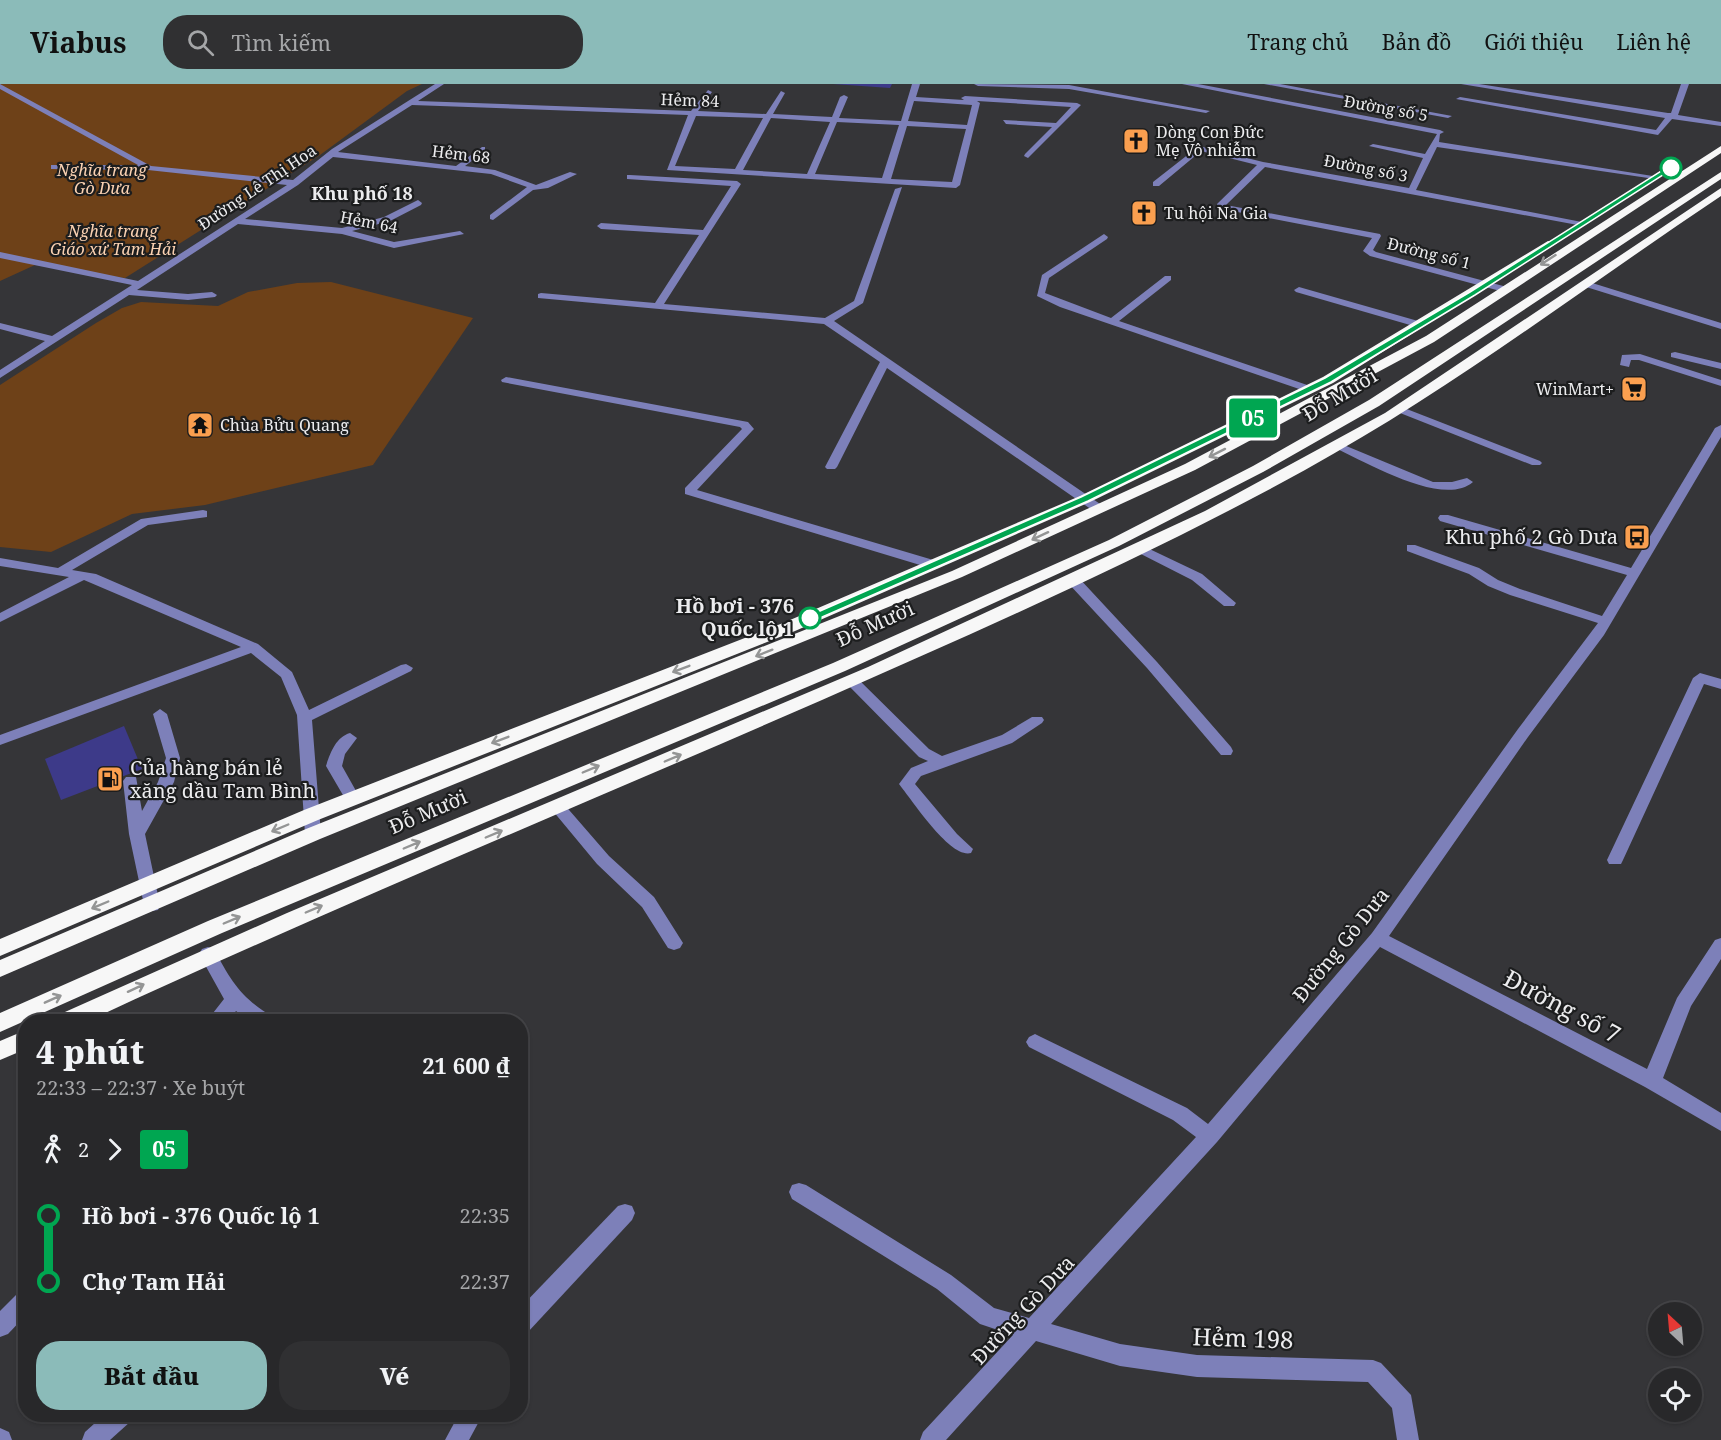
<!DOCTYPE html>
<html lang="vi">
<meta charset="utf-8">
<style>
body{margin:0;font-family:"Noto Serif",serif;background:#303032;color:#f1f3f6;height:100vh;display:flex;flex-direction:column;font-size:22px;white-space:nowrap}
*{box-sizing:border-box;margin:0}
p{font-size:20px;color:#a5a6a8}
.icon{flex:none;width:33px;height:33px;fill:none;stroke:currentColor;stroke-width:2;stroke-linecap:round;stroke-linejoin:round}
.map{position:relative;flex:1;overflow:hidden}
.sheet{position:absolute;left:18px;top:930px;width:510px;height:408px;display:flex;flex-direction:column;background:#28282a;border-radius:24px;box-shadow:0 2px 4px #0004,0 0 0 2px #444447}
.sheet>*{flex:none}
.badge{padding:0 12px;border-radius:4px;font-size:21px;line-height:39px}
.needle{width:39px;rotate:334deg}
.buttons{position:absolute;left:1648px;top:1218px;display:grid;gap:12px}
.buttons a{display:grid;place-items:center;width:54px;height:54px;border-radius:50%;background:#28282a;box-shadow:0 2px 4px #0004,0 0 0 2px #444447;font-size:30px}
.map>.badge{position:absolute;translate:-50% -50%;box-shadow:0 0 0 3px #fff}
.legs{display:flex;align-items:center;gap:9px;height:66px;padding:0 18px;font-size:20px}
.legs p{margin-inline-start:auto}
.overview{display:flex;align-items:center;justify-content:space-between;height:102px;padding:0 18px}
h1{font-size:33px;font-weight:800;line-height:45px}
.cta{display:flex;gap:12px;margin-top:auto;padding:12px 18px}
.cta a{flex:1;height:69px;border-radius:24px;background:#8bbbb9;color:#111;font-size:24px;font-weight:800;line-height:69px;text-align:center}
.cta a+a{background:#303032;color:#f1f3f6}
ul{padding:0 18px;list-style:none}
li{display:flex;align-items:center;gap:21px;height:66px;font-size:22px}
li i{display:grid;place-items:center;width:9px;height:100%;margin:0 8px;background:currentColor}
li i::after{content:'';width:15px;height:15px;margin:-8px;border:4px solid;border-radius:50%;background:#28282a}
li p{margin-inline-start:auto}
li:first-child i{background:linear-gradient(#0000 50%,currentColor 0)}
li:last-child i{background:linear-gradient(currentColor 50%,#0000 0)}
header{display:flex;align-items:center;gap:36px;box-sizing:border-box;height:84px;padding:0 30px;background:#8bbbb9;color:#111}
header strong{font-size:28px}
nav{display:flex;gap:33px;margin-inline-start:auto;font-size:21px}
.search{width:420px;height:54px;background:#303032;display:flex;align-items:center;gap:15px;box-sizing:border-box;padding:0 21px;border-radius:24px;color:#a5a6a8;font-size:22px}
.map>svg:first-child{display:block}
</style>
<header>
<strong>Viabus</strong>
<div class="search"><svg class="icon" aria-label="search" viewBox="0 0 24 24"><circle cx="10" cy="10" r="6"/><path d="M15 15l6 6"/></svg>Tìm kiếm</div>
<nav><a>Trang chủ</a><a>Bản đồ</a><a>Giới thiệu</a><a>Liên hệ</a></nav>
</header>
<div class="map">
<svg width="1721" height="1356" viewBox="0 0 1721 1356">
<rect width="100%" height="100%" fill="#353538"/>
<g fill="#6e4118">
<polygon points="0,0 422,0 407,7 320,71 125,194 35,181 0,197"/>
<polygon points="331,198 473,234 373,381 205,421 132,430 51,468 0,463 0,301 96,239 122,224 141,218 218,222 248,208 297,199"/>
</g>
<g fill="#3d3a89">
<polygon points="833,0 892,0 890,4"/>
<polygon points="124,642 142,685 61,716 45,675"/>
</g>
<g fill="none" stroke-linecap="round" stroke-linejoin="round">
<g fill="#7d80b9" fill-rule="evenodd">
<path d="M0,0L151,82L293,96L332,65L435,0H444L418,17L691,27L708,6L712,8L698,27L766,30L781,7L785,9L773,30L832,33L840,13L844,11L848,13L839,34L901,37L912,0H920L916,13L964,16L961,14L965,12L1077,19L1081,21L1028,74L1024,72L1025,70L1052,43L1006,40L1003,36L1056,39L1071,23L977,17L980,19L960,101L956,104L667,86L688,31L412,21L338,68L456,82L482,63H485V67L465,82L495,86L536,101L570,88L577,90L548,104L533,106L493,136L490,135V131L527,103L491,90L333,73L298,101L245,135L342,144L384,133L418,116L422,119L421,121L390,137L352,147L394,158L460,147L464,150L394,164L342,150L238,140L137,206L188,210L212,208L217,211L215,213L188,216L129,211L0,294V286L45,257L0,245V239L52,252L132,201L0,174V168L138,197L287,101L148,86L51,85V81H138L0,5ZM914,17L972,21L967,41L908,37ZM696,32L763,34L735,85L675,82ZM771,34L830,38L807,90L743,86ZM837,38L899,41L882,94L815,90ZM907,42L966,45L952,98L891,95Z"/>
<polygon points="974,0 1069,1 1210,27 1206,29 1069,5 978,2"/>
<polygon points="1182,0 1198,0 1440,46 1444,48 1440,50 1439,58 1659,93 1655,95 1437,63 1416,106 1587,139 1583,142 1265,83 1226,121 1380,150 1381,152 1373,166 1376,168 1507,203 1507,207 1504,208 1370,172 1363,167 1372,154 1217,124 1217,120 1257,81 1201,67 1159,102 1153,102 1153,98 1199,62 1263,78 1409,104 1423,74 1369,62 1373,60 1425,70 1437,50"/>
<polygon points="1264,0 1280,0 1452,32 1448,34"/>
<polygon points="1461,0 1479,0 1668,29 1671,29 1681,0 1689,0 1678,31 1721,38 1721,42 1672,35 1658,51 1456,15 1460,13 1656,46 1665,34"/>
<polygon points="630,91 737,97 741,100 664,220 825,234 854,217 895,105 902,103 863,219 834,237 1103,422 1103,428 1095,428 887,284 837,383 835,385 827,385 825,383 880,278 824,240 538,214 538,210 541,209 655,219 699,151 601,145 597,142 601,139 703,146 731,102 627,95 627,91"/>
<polygon points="1104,150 1108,153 1107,155 1049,194 1045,209 1111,234 1165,192 1171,192 1171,196 1119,237 1313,303 1313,307 1305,307 1060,223 1037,212 1042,191"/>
<polygon points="1583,198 1589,198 1721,239 1721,245 1583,202"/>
<polygon points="1299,203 1425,239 1426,241 1417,243 1296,208 1294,206"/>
<polygon points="1675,268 1721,279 1721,285 1671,273 1671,269"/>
<polygon points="1640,270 1721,296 1721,302 1639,276 1631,276 1629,283 1620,281 1622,271"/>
<polygon points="506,293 748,338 754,345 752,347 697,406 940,478 941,481 935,485 930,484 685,410 685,404 742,345 740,343 502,298 501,296"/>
<polygon points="1399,322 1540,377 1542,379 1540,381 1532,381 1395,327 1395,323"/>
<polygon points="1721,341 1721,353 1604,551 1528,653 1389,852 1647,985 1677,914 1715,856 1721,854 1721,875 1691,922 1663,994 1721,1029 1721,1047 1645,1003 1380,863 1217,1058 1051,1240 1120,1260 1197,1271 1373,1276 1381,1279 1411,1311 1419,1356 1397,1356 1392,1324 1368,1298 1197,1293 1120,1282 1036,1257 946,1356 920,1356 923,1348 1013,1251 980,1240 937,1205 792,1115 789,1108 792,1101 799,1099 806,1101 951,1191 994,1224 1029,1234 1196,1053 1173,1036 1029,963 1026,958 1029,953 1035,950 1041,953 1187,1024 1208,1040 1372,849 1518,645 1598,539 1510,511 1488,502 1469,490 1407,467 1407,461 1415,461 1479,484 1498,496 1520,505 1602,532 1627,491 1440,437 1438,434 1440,431 1448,431 1631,484 1715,344"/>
<path d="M1339,359L1433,398H1452L1467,394L1473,398C1443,424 1366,378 1335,364L1333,362Z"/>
<polygon points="203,426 207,427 207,433 148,441 72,486 96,490 258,560 292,588 309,626 401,581 406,580 413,584 411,587 312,636 321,750 319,754 307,754 305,750 297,631 281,593 251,569 0,661 0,651 241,563 84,496 0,538 0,529 69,493 0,482 0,474 58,484 141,435"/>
<polygon points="1139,460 1202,490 1236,519 1234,522 1224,522 1192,496 1135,467 1135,461"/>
<polygon points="1073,492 1078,493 1157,578 1231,663 1233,667 1231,671 1221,671 1147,584 1068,499 1067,496"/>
<polygon points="1700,589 1721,595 1721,605 1704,600 1623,776 1621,780 1609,780 1607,776 1693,594"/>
<path d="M852,592L857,594L929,665L942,672L1002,651L1032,633H1042L1044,636L1042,639L1012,659L921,692L915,700L957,750L973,765L971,769C951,775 914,719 902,704L899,700L911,684L928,677L919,673L847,600L845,597Z"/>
<polygon points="160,625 167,630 180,674 174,698 145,750 160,821 158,826 152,827 146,826 144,821 129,750 123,697 126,693 136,693 142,727 158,698 166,674 153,630"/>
<path d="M350,649L357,654L345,670L342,682L360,714L352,720L347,718L326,682C330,669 336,653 350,649Z"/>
<polygon points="558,717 563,719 609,772 654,813 683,859 680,864 674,866 668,864 642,823 597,780 553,727 550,723 553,719"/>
<path d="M208,863L214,865C231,897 241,914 273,933L276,938H251L236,927L227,938H206L224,915L199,870L202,865Z"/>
<polygon points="625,1120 632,1122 635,1129 632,1136 528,1248 520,1250 520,1224 618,1122"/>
<polygon points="26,1205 26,1231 8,1250 0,1253 0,1227 19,1208"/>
<polygon points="105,1330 133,1330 130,1338 110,1356 82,1356 85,1348"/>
<polygon points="459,1330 483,1330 469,1356 445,1356"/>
<polygon points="0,1344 9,1348 12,1356 0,1356"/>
</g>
<g fill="#f7f7f7" fill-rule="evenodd">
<polygon points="1721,62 1721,69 1434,258 1195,386 962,493 320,755 0,893 0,876 306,745 952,487 1185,380 1426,252"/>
<polygon points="1721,88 1721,95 1379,322 1263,388 1119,462 845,587 222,849 0,948 0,929 208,837 833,579 1109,456 1253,382 1369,316"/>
<path d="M1721,104V112C1583,204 1451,306 1305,386C1149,472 985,544 822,616C577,723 329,825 86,938H53L56,932L287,829L868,583L1205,427L1385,329Z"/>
<polygon points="1548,157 1557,159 1333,299 1090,418 795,547 318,736 0,872 0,855 304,726 783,539 1080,412 1323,293"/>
<polygon points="26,946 26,965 0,976 0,957"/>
</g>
</g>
<defs><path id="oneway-shaft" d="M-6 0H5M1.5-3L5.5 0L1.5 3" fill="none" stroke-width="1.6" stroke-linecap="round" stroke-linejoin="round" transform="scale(1.5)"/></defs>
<g stroke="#949595">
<use href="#oneway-shaft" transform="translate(1548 176) rotate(147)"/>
<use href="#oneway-shaft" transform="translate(1217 369) rotate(153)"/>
<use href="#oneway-shaft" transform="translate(1040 452) rotate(155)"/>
<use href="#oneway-shaft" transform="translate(764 569) rotate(158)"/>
<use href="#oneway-shaft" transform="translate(681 585) rotate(159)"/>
<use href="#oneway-shaft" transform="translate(500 656) rotate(159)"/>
<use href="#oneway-shaft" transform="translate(673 674) rotate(-23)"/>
<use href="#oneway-shaft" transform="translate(591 685) rotate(-23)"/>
<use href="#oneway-shaft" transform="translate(280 744) rotate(157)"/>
<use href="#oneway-shaft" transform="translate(494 750) rotate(-23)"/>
<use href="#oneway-shaft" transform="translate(412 761) rotate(-23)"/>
<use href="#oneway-shaft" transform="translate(100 821) rotate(157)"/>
<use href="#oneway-shaft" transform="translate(314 825) rotate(-23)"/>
<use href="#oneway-shaft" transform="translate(232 836) rotate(-23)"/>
<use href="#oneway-shaft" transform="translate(136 904) rotate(-25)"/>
<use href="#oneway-shaft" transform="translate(53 915) rotate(-24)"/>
</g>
<polygon fill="#00a651" stroke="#fff" stroke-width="1.5" points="1669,82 1674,84 1475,211 1331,298 1088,417 813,537 804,534 1081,413 1325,294 1470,208"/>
<defs>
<symbol id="church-square" viewBox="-11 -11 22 22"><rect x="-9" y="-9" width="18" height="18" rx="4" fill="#fa9f4f" stroke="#1c1d1e"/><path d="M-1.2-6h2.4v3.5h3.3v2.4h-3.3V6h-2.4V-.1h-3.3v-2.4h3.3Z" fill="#111"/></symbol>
<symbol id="supermarket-square" viewBox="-11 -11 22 22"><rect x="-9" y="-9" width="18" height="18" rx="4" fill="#fa9f4f" stroke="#1c1d1e"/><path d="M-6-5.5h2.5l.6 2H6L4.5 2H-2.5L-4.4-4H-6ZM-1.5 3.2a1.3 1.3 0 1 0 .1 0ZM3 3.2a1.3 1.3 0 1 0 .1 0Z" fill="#111"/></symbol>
<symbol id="temple-square" viewBox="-11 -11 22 22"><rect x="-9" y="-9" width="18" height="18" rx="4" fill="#fa9f4f" stroke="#1c1d1e"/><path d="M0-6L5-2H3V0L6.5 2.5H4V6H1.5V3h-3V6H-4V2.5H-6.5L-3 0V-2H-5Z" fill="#111"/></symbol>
<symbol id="bus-square" viewBox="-11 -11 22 22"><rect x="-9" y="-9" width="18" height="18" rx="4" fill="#fa9f4f" stroke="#1c1d1e"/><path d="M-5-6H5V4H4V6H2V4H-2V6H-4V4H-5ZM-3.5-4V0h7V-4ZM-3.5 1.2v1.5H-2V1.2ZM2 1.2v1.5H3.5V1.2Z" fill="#111"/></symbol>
<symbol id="fuel-square" viewBox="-11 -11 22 22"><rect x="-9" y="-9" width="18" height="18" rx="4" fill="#fa9f4f" stroke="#1c1d1e"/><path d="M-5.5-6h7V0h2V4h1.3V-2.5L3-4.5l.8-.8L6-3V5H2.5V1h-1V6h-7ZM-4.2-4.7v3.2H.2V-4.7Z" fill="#111"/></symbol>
</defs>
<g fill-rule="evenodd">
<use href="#church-square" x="1121" y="42" width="30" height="30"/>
<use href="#church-square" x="1129" y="114" width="30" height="30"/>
<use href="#supermarket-square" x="1619" y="290" width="30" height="30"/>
<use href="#temple-square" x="185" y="326" width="30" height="30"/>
<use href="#bus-square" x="1622" y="438" width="30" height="30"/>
<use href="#fuel-square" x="95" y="680" width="30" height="30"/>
</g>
<g fill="#fff" stroke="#00a651" stroke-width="3">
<circle cx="1671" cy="84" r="10"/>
<circle cx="810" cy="534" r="10"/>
</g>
<g text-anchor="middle" stroke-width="4.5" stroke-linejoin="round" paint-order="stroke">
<g font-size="16" fill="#ececee" stroke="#1c1d1e">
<text transform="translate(690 16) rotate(2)" y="6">Hẻm 84</text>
<text transform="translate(1386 24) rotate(10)" y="6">Đường số 5</text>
<text transform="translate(461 70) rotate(7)" y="6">Hẻm 68</text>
<text transform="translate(1366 84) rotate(11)" y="6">Đường số 3</text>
<text transform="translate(257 103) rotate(-34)" y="6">Đường Lê Thị Hoa</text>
<text transform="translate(369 138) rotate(11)" y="6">Hẻm 64</text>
<text transform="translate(1429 169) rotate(14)" y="6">Đường số 1</text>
</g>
<g font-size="16" fill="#ececee" stroke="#1c1d1e" text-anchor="start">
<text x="1156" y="54">Dòng Con Đức<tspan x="1156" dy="18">Mẹ Vô nhiễm</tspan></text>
<text x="1164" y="135">Tu hội Na Gia</text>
<text x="1614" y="311" text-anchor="end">WinMart+</text>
<text x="220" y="347">Chùa Bửu Quang</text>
</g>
<g font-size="16" font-style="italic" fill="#fbd2b2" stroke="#1c1d1e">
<text x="102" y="92">Nghĩa trang<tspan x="102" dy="18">Gò Dưa</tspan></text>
<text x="113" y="153">Nghĩa trang<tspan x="113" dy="18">Giáo xứ Tam Hải</tspan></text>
</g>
<g font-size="18" font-weight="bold" fill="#ececee" stroke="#1c1d1e">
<text x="362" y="116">Khu phố 18</text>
</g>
<g font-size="20" fill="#ececee" stroke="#1c1d1e">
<text transform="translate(1340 311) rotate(-31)" y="7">Đỗ Mười</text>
<text transform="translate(875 540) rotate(-24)" y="7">Đỗ Mười</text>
<text transform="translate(428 728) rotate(-23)" y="7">Đỗ Mười</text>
<text transform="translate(1341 861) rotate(-51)" y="7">Đường Gò Dưa</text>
<text transform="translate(1023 1226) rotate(-47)" y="7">Đường Gò Dưa</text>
</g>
<g font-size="20" fill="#ececee" stroke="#1c1d1e" text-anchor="end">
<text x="1618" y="460">Khu phố 2 Gò Dưa</text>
<text x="130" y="691" text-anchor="start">Của hàng bán lẻ<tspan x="130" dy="23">xăng dầu Tam Bình</tspan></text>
</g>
<g font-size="20" font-weight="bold" fill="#ececee" stroke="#1c1d1e" text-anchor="end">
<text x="794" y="529">Hồ bơi - 376<tspan x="794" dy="23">Quốc lộ 1</tspan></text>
</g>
<g font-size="24" fill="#ececee" stroke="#1c1d1e">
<text transform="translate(1562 923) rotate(28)" y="8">Đường số 7</text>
<text transform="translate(1243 1255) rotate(2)" y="8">Hẻm 198</text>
</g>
</g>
</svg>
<div class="buttons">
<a><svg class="needle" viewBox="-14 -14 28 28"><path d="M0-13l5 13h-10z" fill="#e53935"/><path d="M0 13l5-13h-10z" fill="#a5a6a8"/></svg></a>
<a><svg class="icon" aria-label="locate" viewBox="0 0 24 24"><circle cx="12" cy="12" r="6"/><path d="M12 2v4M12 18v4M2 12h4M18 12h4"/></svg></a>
</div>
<b class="badge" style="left:1253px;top:334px;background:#00a651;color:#fff">05</b>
<section class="sheet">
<div class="overview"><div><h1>4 phút</h1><p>22:33 – 22:37 · Xe buýt</p></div><b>21 600 ₫</b></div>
<div class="legs"><svg class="icon" aria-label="walk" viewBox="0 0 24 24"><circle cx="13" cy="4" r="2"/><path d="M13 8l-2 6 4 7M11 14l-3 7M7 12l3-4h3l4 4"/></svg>2<svg class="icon" aria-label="forward" viewBox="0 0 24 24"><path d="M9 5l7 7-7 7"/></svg><b class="badge" style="background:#00a651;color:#fff">05</b></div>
<ul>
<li><i style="color:#00a651"></i><b>Hồ bơi - 376 Quốc lộ 1</b><p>22:35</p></li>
<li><i style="color:#00a651"></i><b>Chợ Tam Hải</b><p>22:37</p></li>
</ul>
<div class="cta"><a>Bắt đầu</a><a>Vé</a></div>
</section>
</div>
